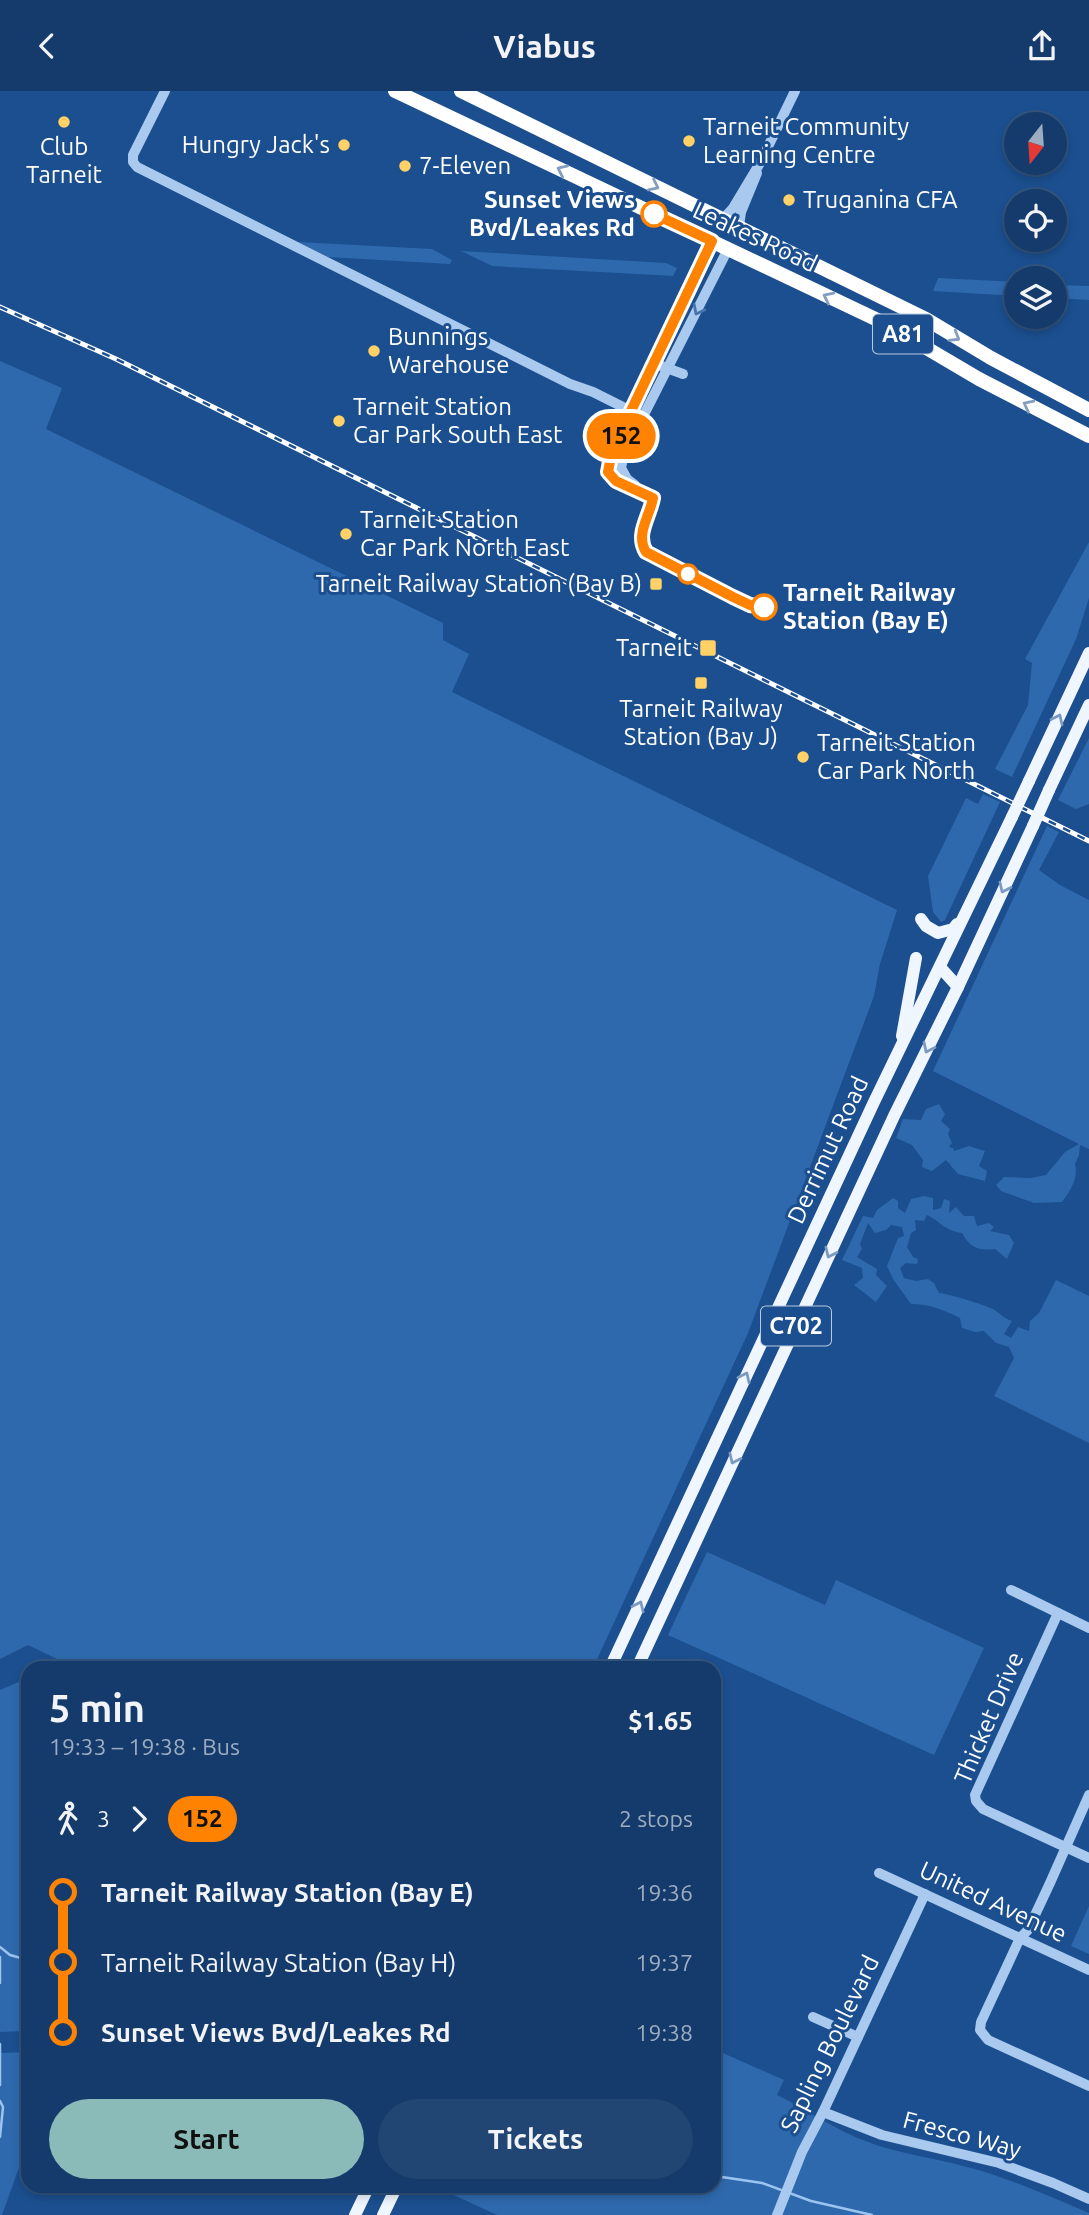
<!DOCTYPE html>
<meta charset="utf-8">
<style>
body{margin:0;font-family:Ubuntu,sans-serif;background:#214673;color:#f1f3f6;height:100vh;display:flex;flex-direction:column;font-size:26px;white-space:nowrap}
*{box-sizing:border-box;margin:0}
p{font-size:23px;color:#9dadc1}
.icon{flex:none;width:38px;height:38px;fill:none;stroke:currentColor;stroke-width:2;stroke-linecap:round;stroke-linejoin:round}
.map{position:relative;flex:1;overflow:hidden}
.side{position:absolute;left:21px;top:1570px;width:700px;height:532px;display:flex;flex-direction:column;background:#143b6b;border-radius:21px;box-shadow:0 4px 10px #0003,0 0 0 2px #33557e}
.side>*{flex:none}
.badge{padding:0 14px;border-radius:23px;font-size:24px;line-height:46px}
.needle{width:46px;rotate:197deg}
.controls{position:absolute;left:1004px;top:21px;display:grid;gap:14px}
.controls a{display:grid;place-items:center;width:63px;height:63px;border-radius:50%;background:#143b6b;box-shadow:0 4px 10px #0003,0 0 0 2px #33557e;font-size:35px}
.map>.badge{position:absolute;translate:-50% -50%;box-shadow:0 0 0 4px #fff}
.legs{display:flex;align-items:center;gap:10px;height:77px;padding:0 28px;font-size:23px}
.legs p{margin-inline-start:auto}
.overview{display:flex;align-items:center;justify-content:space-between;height:119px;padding:0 28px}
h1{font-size:38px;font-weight:700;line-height:52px}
.action{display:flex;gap:14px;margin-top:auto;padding:14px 28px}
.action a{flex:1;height:80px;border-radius:42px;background:#8bbbb9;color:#111;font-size:28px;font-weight:700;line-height:80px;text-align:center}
.action a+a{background:#214673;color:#f1f3f6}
ul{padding:0 28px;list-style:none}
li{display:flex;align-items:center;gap:24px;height:70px;font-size:26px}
li i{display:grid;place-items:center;width:10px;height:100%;margin:0 9px;background:currentColor}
li i::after{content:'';width:18px;height:18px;margin:-9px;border:5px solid;border-radius:50%;background:#143b6b}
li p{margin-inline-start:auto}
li:first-child i{background:linear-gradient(#0000 50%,currentColor 0)}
li:last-child i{background:linear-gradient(currentColor 50%,#0000 0)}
header{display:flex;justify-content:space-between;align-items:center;height:91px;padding:0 28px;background:#143b6b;font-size:32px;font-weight:700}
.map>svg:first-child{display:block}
</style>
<header><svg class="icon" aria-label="back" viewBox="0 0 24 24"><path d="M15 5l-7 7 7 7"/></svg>Viabus<svg class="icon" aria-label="share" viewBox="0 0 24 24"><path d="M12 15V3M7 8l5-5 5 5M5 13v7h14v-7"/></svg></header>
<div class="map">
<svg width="1089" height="2124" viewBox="0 0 1089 2124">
<rect width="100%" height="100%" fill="#1b4f8f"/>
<g fill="#2e69ad">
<polygon points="298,151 432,158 452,169 450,173 328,166"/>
<polygon points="461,160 666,172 677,177 673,185 492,175"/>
<polygon points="938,187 1017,191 1017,205 933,200"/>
<polygon points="1055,194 1089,195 1089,209 1055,207"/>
<polygon points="0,270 62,297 46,338 443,532 443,549 469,563 452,601 897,819 880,873 874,905 748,1242 593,1577 45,1577 57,1568 28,1554 0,1568"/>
<polygon points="1089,451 1089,507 1076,548 1012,686 995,678 1028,614 1032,572 1025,568"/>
<polygon points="1089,647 1089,713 1076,718 1058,709"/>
<polygon points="983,703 1000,711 945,829 941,831 933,821 928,785 966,707 978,713"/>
<path d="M1047,735L1059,741L1039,779L1060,794L1089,809V1058L1080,1054L1079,1064L1075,1073C1079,1087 1070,1100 1062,1111L1034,1112L1001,1100L996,1094L1004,1086L1031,1087L1046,1084L1065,1061L1079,1053L933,980Z"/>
<polygon points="939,1013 945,1023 941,1030 950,1038 948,1043 952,1052 949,1056 953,1057 954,1060 969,1055 985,1060 979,1075 987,1080 985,1090 958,1083 946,1069 932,1080 922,1076 923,1069 912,1054 896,1047 903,1028 921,1029 926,1018"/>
<path d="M924,1105L933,1107V1119L941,1117L944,1108L950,1110L949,1122L956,1116L964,1125H974L977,1135L989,1132L994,1136L990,1140L1009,1144L1014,1152L1007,1168L995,1158C979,1160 970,1157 962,1142C943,1139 943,1132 927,1124L924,1130L915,1129L916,1139L911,1142L907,1156L913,1166L918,1168L917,1173L906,1172L900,1177L904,1187L916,1190L928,1188L934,1192L939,1202C946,1202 985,1214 993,1218C1000,1222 1003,1227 1012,1230L1004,1243L1011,1247L1018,1236L1029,1240L1030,1230L1039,1222L1056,1189L1089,1205V1352L994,1305L1014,1267L1009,1256L996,1252L984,1240L975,1241L962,1237L960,1227C944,1219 929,1213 911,1213L893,1188L887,1175L898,1147L904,1145L902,1136L891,1134L886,1139L875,1142L868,1132L860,1153L862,1158L857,1166L877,1178L876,1184L887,1195L876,1211L854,1194L863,1187L862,1177L842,1169L863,1125L873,1127L877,1119L893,1107L898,1110V1117L905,1122L911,1108Z"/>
<polygon points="707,1461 825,1514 836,1489 984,1557 934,1664 668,1544"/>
<polygon points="28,1587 28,1940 0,1941 0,1599"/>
<polygon points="1089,1815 1089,1863 1071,1855"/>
<path d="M714,1958L784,1989L777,2004C808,2019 835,2039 868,2051C900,2063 935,2067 967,2076C1009,2087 1049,2105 1089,2122V2124H497L434,2095H714Z"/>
<polygon points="28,1961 28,2039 22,2068 2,2124 0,2124 0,1962"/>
</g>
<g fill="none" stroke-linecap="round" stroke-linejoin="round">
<g stroke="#9cc4f0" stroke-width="2.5">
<polyline points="0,1856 10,1864 28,1869"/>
<polyline points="0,1866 0,1892"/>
<polyline points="0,1953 0,1994"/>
<polyline points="0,2010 3,2016 0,2046"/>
<polyline points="714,2083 722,2086 762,2092 811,2110 872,2124"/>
</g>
<g stroke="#a9c9ee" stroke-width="10">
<polyline points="165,0 133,64 133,71 137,76 570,293 593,301 641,325"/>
<polyline points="723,128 733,117 760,72 795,0"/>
<polyline points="739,136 741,121 757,82"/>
<polyline points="653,272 683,283"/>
<polyline points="635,394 627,388 621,377 624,363 728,158"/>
<path d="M653,406C638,400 608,394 608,374L675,224L712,150"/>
<polyline points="1011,1499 1089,1537"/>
<polyline points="1058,1522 975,1704 976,1710 983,1718 1089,1767"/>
<polyline points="1089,1704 1050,1792 1028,1839 1020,1847 981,1931 980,1939 988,1949 1089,1995"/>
<polyline points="879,1782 1089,1879"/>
<polyline points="813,1926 858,1946"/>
<polyline points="823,2021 882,2044 999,2072 1053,2092 1089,2108"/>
<polyline points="777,2124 802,2061 823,2021 925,1803"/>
</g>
<g stroke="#f0f6ff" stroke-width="12">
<polyline points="1029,690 1089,562"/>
<polyline points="1049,699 1089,614"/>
<polyline points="921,828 926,835 938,842 953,838 957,833"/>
<polyline points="940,876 958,896"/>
<polyline points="902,945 916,867"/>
<polyline points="610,1577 874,1011 1012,726"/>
<polyline points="637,1577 894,1025 958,896 1033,735"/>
<polyline points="355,2124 369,2095"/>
<polyline points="383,2124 397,2095"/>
</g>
<g stroke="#fff" stroke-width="14">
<polyline points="395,0 884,232 979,288 1089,345"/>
<polyline points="461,0 926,228 991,267 1089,319"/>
</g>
<defs>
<polyline id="rail" points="0,216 116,268 1089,750"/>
</defs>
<use href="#rail" stroke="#fff" stroke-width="5"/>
<use href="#rail" stroke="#1b4f8f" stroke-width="2.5" stroke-dasharray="8" stroke-linecap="butt"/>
<g stroke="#f0f6ff" stroke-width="12">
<polyline points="1012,726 1029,690"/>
<polyline points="1033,735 1049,699"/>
</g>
</g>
<defs><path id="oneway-chevron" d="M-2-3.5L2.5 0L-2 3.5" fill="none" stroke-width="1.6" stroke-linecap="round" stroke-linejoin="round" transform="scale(1.75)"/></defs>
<g stroke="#829ec1">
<use href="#oneway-chevron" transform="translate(562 79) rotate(-155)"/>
<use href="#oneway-chevron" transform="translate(654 95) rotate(26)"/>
<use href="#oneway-chevron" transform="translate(828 206) rotate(-154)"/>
<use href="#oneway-chevron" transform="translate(955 246) rotate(31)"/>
<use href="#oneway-chevron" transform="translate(1028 314) rotate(-153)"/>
</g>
<use stroke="#4674ac" href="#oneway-chevron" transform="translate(698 219) rotate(117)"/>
<g stroke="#7b9ac1">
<use href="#oneway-chevron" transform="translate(1058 628) rotate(-65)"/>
<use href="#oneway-chevron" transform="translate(1004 797) rotate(115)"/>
<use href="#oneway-chevron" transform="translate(928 957) rotate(116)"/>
<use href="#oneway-chevron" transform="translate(830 1162) rotate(115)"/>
<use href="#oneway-chevron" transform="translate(745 1286) rotate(-65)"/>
<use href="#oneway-chevron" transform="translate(734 1368) rotate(115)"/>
<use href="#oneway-chevron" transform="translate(639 1515) rotate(-65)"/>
</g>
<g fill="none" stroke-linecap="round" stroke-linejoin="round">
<defs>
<path id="line-1" d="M654,123L712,150L631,320L611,365L608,381L616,390L653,407C650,425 635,443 646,461L733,506L750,514L764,516"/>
</defs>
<use href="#line-1" stroke="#fff" stroke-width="16"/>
<use href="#line-1" stroke="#ff8200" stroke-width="10"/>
</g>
<g fill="#ffd166" stroke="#1b4f8f" stroke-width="2.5">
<circle cx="64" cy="31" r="7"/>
<circle cx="689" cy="50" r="7"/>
<circle cx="344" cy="54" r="7"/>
<circle cx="405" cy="75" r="7"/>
<circle cx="789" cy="109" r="7"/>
<circle cx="374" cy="260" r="7"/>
<circle cx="339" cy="330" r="7"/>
<circle cx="346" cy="443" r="7"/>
<rect x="649" y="486" width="14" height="14" rx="3.5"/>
<rect x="699" y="548" width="18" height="18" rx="3.5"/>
<rect x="694" y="585" width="14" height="14" rx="3.5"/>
<circle cx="803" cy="666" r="7"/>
</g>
<g fill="#fff" stroke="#ff8200" stroke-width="3.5">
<circle cx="654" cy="123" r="12"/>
<circle cx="688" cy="483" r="9"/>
<circle cx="764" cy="516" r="12"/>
</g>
<g text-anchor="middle" stroke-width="6" stroke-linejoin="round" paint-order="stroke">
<g fill="#1b4f8f" stroke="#bbcadd" stroke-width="2">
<rect x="873" y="223.5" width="60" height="39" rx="5"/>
<rect x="761" y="1215.5" width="70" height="39" rx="5"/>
</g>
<g font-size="23" font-weight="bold" fill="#fff">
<text x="903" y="251">A81</text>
<text x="796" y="1243">C702</text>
</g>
<g font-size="24" fill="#fff" stroke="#1b4f8f" text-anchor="start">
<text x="703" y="44">Tarneit Community<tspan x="703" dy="28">Learning Centre</tspan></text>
<text x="330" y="62" text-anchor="end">Hungry Jack's</text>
<text x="64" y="64" text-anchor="middle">Club<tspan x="64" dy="28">Tarneit</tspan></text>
<text x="419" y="83">7-Eleven</text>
<text x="803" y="117">Truganina CFA</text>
<text x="388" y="254">Bunnings<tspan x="388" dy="28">Warehouse</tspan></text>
<text x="353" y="324">Tarneit Station<tspan x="353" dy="28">Car Park South East</tspan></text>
<text x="360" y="437">Tarneit Station<tspan x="360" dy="28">Car Park North East</tspan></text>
<text x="642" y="501" text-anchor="end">Tarneit Railway Station (Bay B)</text>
<text x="692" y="565" text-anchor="end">Tarneit</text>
<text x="701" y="626" text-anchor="middle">Tarneit Railway<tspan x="701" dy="28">Station (Bay J)</tspan></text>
<text x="817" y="660">Tarneit Station<tspan x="817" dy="28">Car Park North</tspan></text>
</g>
<g font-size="24" font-weight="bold" fill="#fff" stroke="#1b4f8f" text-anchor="end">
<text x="635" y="117">Sunset Views<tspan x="635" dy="28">Bvd/Leakes Rd</tspan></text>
<text x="783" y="510" text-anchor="start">Tarneit Railway<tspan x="783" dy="28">Station (Bay E)</tspan></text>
</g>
<g font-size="24" fill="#fff" stroke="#1b4f8f">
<text transform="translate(755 146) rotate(25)" y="8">Leakes Road</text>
<text transform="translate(828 1059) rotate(-65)" y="8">Derrimut Road</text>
<text transform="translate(989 1627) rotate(-67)" y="8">Thicket Drive</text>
<text transform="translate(993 1811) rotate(25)" y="8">United Avenue</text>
<text transform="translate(830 1953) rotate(-64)" y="8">Sapling Boulevard</text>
<text transform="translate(962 2044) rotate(15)" y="8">Fresco Way</text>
</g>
</g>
</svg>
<div class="controls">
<a><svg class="needle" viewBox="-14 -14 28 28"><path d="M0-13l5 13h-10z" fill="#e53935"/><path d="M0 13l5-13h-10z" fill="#9dadc1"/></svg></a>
<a><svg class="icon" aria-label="locate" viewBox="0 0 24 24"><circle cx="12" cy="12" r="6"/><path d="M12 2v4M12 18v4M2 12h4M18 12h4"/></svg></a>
<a><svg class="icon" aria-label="layers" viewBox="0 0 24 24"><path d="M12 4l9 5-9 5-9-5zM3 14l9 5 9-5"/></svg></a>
</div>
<b class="badge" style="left:621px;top:345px;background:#ff8200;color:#111">152</b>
<section class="side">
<div class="overview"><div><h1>5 min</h1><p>19:33 – 19:38 · Bus</p></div><b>$1.65</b></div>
<div class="legs"><svg class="icon" aria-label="walk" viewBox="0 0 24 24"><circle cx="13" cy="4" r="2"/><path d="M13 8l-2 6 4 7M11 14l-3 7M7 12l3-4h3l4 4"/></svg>3<svg class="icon" aria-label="forward" viewBox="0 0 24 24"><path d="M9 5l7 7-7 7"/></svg><b class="badge" style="background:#ff8200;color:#111">152</b><p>2 stops</p></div>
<ul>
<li><i style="color:#ff8200"></i><b>Tarneit Railway Station (Bay E)</b><p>19:36</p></li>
<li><i style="color:#ff8200"></i><span>Tarneit Railway Station (Bay H)</span><p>19:37</p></li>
<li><i style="color:#ff8200"></i><b>Sunset Views Bvd/Leakes Rd</b><p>19:38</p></li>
</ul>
<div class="action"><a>Start</a><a>Tickets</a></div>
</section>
</div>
